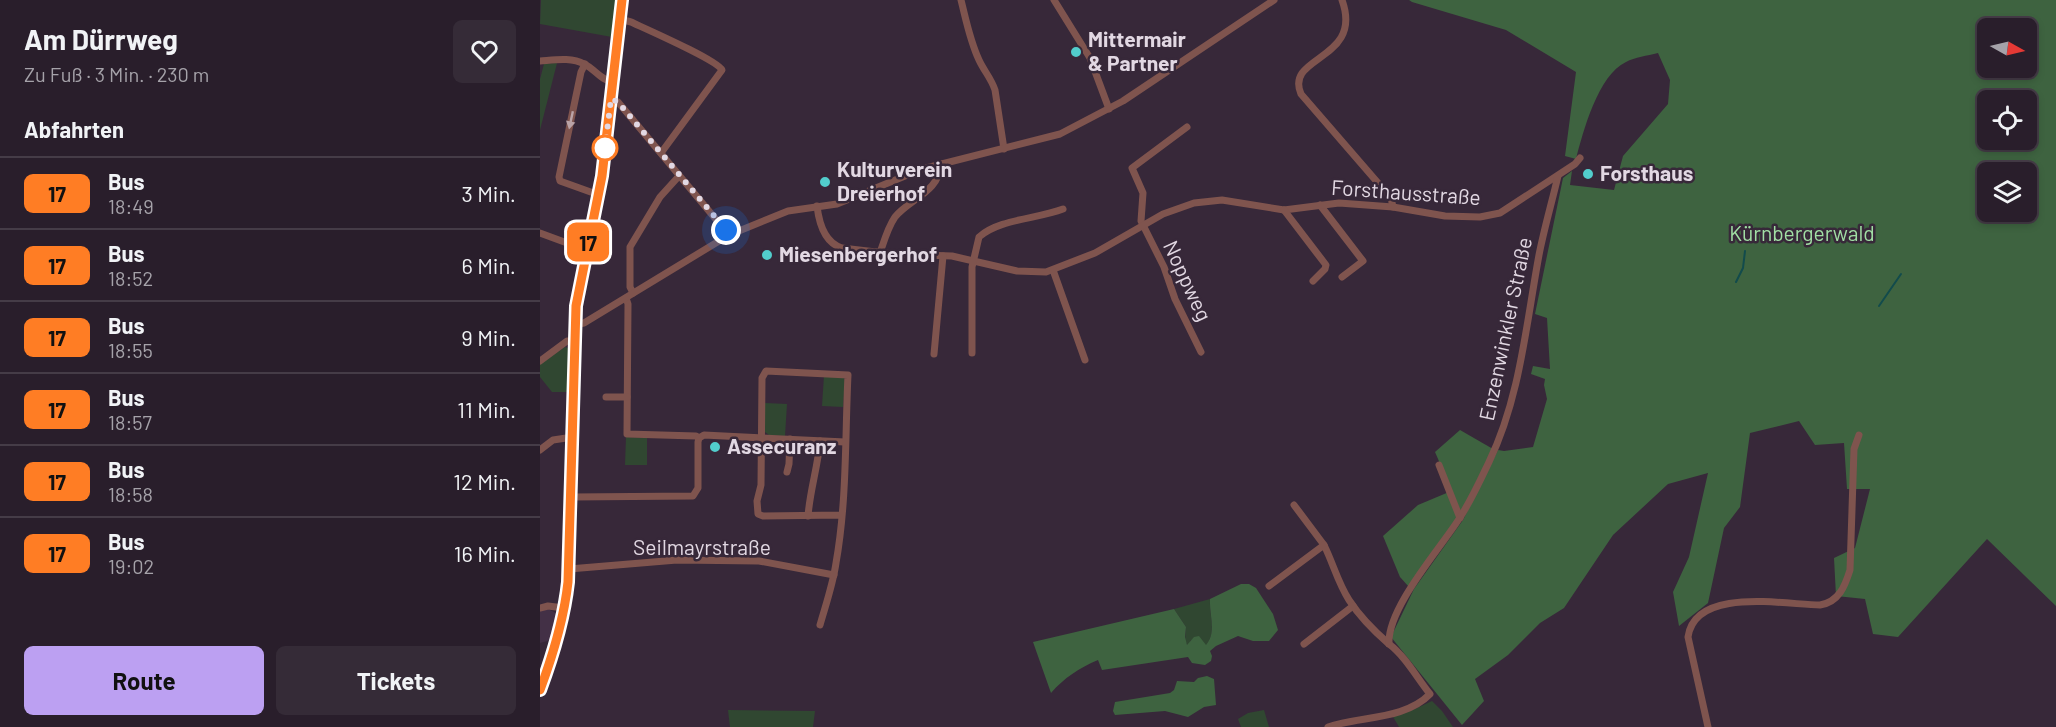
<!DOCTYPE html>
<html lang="de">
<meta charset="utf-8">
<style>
body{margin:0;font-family:Barlow,sans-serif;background:#352b37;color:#f1f3f6;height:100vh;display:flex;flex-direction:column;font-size:22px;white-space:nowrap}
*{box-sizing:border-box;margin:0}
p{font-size:20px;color:#a5a2a9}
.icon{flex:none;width:33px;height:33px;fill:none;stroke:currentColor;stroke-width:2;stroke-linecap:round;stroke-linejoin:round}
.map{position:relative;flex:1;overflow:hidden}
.drawer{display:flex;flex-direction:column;background:#291e2b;width:540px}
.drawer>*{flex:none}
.badge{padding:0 12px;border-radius:9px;font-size:21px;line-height:39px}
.needle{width:39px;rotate:98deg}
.controls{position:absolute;left:1437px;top:18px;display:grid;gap:12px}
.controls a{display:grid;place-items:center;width:60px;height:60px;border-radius:9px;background:#291e2b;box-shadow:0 3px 9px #0003,0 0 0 2px #453c47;font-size:30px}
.you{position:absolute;width:30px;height:30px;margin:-15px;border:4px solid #fff;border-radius:50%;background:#1a73e8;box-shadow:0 0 0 9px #1a73e833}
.map>.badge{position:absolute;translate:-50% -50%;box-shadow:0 0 0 3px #fff}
h2{padding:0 24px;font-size:22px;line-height:54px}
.round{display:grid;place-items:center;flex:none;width:63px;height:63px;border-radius:9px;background:#352b37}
.summary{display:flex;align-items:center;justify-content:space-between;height:102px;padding:0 24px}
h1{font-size:28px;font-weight:700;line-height:45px}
.button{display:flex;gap:12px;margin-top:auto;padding:12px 24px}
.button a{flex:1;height:69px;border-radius:9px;background:#bca0f2;color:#111;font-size:24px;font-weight:700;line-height:69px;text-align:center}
.button a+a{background:#352b37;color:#f1f3f6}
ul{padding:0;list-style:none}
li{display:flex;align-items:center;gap:18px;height:72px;padding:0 24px;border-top:2px solid #453c47}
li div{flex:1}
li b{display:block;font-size:22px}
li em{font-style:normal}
li .badge{min-width:66px;font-weight:700;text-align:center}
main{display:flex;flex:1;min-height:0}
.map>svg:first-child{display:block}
</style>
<main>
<section class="drawer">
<div class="summary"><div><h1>Am Dürrweg</h1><p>Zu Fuß · 3 Min. · 230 m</p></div><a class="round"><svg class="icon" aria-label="heart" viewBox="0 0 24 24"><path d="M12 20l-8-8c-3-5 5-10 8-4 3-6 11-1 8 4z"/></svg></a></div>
<h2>Abfahrten</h2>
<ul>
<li><span class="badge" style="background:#ff7d24;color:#111">17</span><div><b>Bus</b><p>18:49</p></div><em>3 Min.</em></li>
<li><span class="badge" style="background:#ff7d24;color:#111">17</span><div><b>Bus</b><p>18:52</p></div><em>6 Min.</em></li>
<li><span class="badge" style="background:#ff7d24;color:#111">17</span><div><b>Bus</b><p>18:55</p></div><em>9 Min.</em></li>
<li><span class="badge" style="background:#ff7d24;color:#111">17</span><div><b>Bus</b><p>18:57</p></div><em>11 Min.</em></li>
<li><span class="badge" style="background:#ff7d24;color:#111">17</span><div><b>Bus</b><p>18:58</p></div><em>12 Min.</em></li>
<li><span class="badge" style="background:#ff7d24;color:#111">17</span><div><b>Bus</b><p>19:02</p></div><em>16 Min.</em></li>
</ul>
<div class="button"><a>Route</a><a>Tickets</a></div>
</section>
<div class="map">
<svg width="1516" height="727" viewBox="0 0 1516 727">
<rect width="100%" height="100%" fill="#372839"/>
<polygon fill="#433046" points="8,609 18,614 11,640 0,643 0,611"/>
<g fill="#304731">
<polygon points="1,0 76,0 72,37 0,24"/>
<polygon points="17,63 0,130 0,79 4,64"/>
<polygon points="25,347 28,348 28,392 12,392 0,377 0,364"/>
<polygon points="284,375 303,377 305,380 303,407 282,406"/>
<polygon points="225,403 247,404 245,436 229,435 225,432"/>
<polygon points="86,437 107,438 107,465 85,465"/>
<path d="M670,599C669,615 677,632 666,646L651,640L648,646L645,641L646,627L634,609Z"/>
<polygon points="892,701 902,711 913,727 859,727 852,715 875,709"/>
<polygon points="188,710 275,711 273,727 190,727"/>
<polygon points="724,710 729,727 701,727 698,719 708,713"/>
</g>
<g fill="#3e6340" fill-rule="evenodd">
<path d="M869,0H1516V606L1447,539L1358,637L1333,634L1325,599L1296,596L1294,558L1315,548L1330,489H1307L1304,443L1275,445L1259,421L1210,433L1200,507L1184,528L1168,603L1139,626L1133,592L1149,557L1168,473L1128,484L1073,535L1024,608L1000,623L968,655L935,679L944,701L922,725L851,637L874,589L923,520L958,450L964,451L993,447L1007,399L1004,385L1005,379L991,374L993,366L1010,369L1007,318L995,314L1023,178L1032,171L1030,185L1074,190L1083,156L1128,104L1130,80L1118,53C1107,56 1095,57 1086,62C1058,75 1043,132 1036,159L1025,156L1036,72L966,30L872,2ZM1448,28H1486V68H1448ZM1448,100H1486V140H1448ZM1448,172H1486V212H1448Z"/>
<polygon points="920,430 953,449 921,512 895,452"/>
<polygon points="909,492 918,517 869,587 860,577 843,536 878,505"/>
<path d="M701,584H709L716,588L733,614L738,630L729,641H713L698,636L676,646L670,651L672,656L671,661L665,665L652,663L648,657L562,670L558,660C539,668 524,678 511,693L493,642L634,609L646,627L645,637L647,645L654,637L659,636L666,645C677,632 669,615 670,599Z"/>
<polygon points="667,676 674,679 676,705 664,707 648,717 625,711 575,715 573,711 575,702 630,693 634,690 637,681 654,682 658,678"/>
</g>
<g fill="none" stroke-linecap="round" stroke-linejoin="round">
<g stroke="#124b4c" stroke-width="2">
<polyline points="1196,282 1203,268 1205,251"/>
<polyline points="1339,306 1361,274"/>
</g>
<g stroke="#7f544e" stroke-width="7">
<path d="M421,0C426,20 430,41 439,60C444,71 451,78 455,90L464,149"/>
<polyline points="514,0 550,58 569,109"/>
<path d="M802,0C824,61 744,55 761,94L851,198L853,207"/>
<path d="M80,19L91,22C106,29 177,60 182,70L121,153"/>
<path d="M0,61C14,60 32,57 44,64C55,69 60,80 73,82"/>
<polyline points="45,64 41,72 19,177 20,181 59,195"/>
<polyline points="71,99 78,102 189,235"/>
<polyline points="647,127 592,168 603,193 601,221 624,267 635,299 661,352"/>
<polyline points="780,205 823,261 802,277"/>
<path d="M277,206C279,223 285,243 302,248L353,254L412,256L477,271L506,272L555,253L623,214L654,203L682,200L744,210L799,203L853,207L905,216L940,217L960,213L1035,164L1040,158"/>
<polyline points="744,210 786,265 785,269 773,281"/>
<polyline points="0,233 46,250"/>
<path d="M340,253C344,241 348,227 355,217C371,198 399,192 401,164"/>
<polyline points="513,270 545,360"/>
<polyline points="93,293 90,287 90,247 120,197 139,176"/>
<polyline points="86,298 88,304 87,434 156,436 159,438"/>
<polyline points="34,325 44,323 189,235 248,211 297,204 382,169 520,134 583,101 734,0"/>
<path d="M432,353V267L439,237C459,219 497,219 523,209"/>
<polyline points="394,354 403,256"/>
<polyline points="0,361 27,341 34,341"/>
<polyline points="66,397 87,397"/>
<polyline points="0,450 13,440 33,437"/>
<polyline points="899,465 920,518"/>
<polyline points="247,472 249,464 250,439"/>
<polyline points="32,497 153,496 158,488 158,442 159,438 164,435 305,442"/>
<polyline points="754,505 784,545"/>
<path d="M268,516C270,490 278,466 280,441"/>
<polyline points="29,569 137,560 219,561 294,575"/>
<path d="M729,586L784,545C793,563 798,583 809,600C820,617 834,631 849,644C866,657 877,678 890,694C865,720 820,716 788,727"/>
<polyline points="0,608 8,606 24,608"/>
<path d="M280,625C286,604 293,584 296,563C307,501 305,437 308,375L226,371L222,378L221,485L217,501L218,514L223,516L301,515"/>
<polyline points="764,644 813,606"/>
<path d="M849,644C847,608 900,549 919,519C931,501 940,481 949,462C980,398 986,325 999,255C1004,229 1012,202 1018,176"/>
<path d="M0,689C15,650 26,611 29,569L36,306L59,195L82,0"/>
<path d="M1168,727L1148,637C1155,586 1247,605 1280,605C1299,602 1305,586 1310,570L1314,449L1319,435"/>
</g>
</g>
<defs><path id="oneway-solid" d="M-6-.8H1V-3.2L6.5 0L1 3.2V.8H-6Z" transform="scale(1.5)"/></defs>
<use fill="#baa3a7" href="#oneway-solid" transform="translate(31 120) rotate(102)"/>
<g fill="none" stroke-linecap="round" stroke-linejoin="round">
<defs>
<path id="line" d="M0,690C13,655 24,619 28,582L36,306L62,176L82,0"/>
</defs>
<use href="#line" stroke="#fff" stroke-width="14"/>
<use href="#line" stroke="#ff7d24" stroke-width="9"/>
<polyline stroke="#e2d8e3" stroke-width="6" stroke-dasharray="0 10.8" points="65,148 71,99 78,102 186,230"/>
</g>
<g fill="#52cdcc" stroke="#372839" stroke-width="2">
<circle cx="536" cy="52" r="6"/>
<circle cx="1048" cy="174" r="6"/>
<circle cx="285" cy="182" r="6"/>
<circle cx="227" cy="255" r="6"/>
<circle cx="175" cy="447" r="6"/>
</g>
<circle fill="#fff" stroke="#ff7d24" stroke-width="3" cx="65" cy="148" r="12"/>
<g text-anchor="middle" stroke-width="5" stroke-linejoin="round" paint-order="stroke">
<g font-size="21" font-weight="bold" fill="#e2d8e3" stroke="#372839" text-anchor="start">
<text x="548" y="47">Mittermair<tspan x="548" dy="24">&amp; Partner</tspan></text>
<text x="297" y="177">Kulturverein<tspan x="297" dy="24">Dreierhof</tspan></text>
<text x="1060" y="181">Forsthaus</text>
<text x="239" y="262">Miesenbergerhof</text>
<text x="187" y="454">Assecuranz</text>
</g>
<g font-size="21" fill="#e2d8e3" stroke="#372839">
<text transform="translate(866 193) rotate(4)" y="7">Forsthausstraße</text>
<text transform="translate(647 281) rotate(65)" y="7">Noppweg</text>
<text transform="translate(966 329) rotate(-78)" y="7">Enzenwinkler Straße</text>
<text x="162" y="555">Seilmayrstraße</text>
</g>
<g font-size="21" fill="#a1dea4" stroke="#372839">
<text x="1262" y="241">Kürnbergerwald</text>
</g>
</g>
</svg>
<div class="controls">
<a><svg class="needle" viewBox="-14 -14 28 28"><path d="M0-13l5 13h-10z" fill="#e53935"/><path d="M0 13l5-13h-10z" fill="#a5a2a9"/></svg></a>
<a><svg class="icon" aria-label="locate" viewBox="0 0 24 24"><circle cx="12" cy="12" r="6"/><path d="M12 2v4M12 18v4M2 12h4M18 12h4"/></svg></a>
<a><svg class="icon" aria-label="layers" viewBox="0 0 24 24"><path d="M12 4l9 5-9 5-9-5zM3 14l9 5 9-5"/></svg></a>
</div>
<div class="you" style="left:186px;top:230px"></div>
<b class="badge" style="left:48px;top:242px;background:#ff7d24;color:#111">17</b>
</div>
</main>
